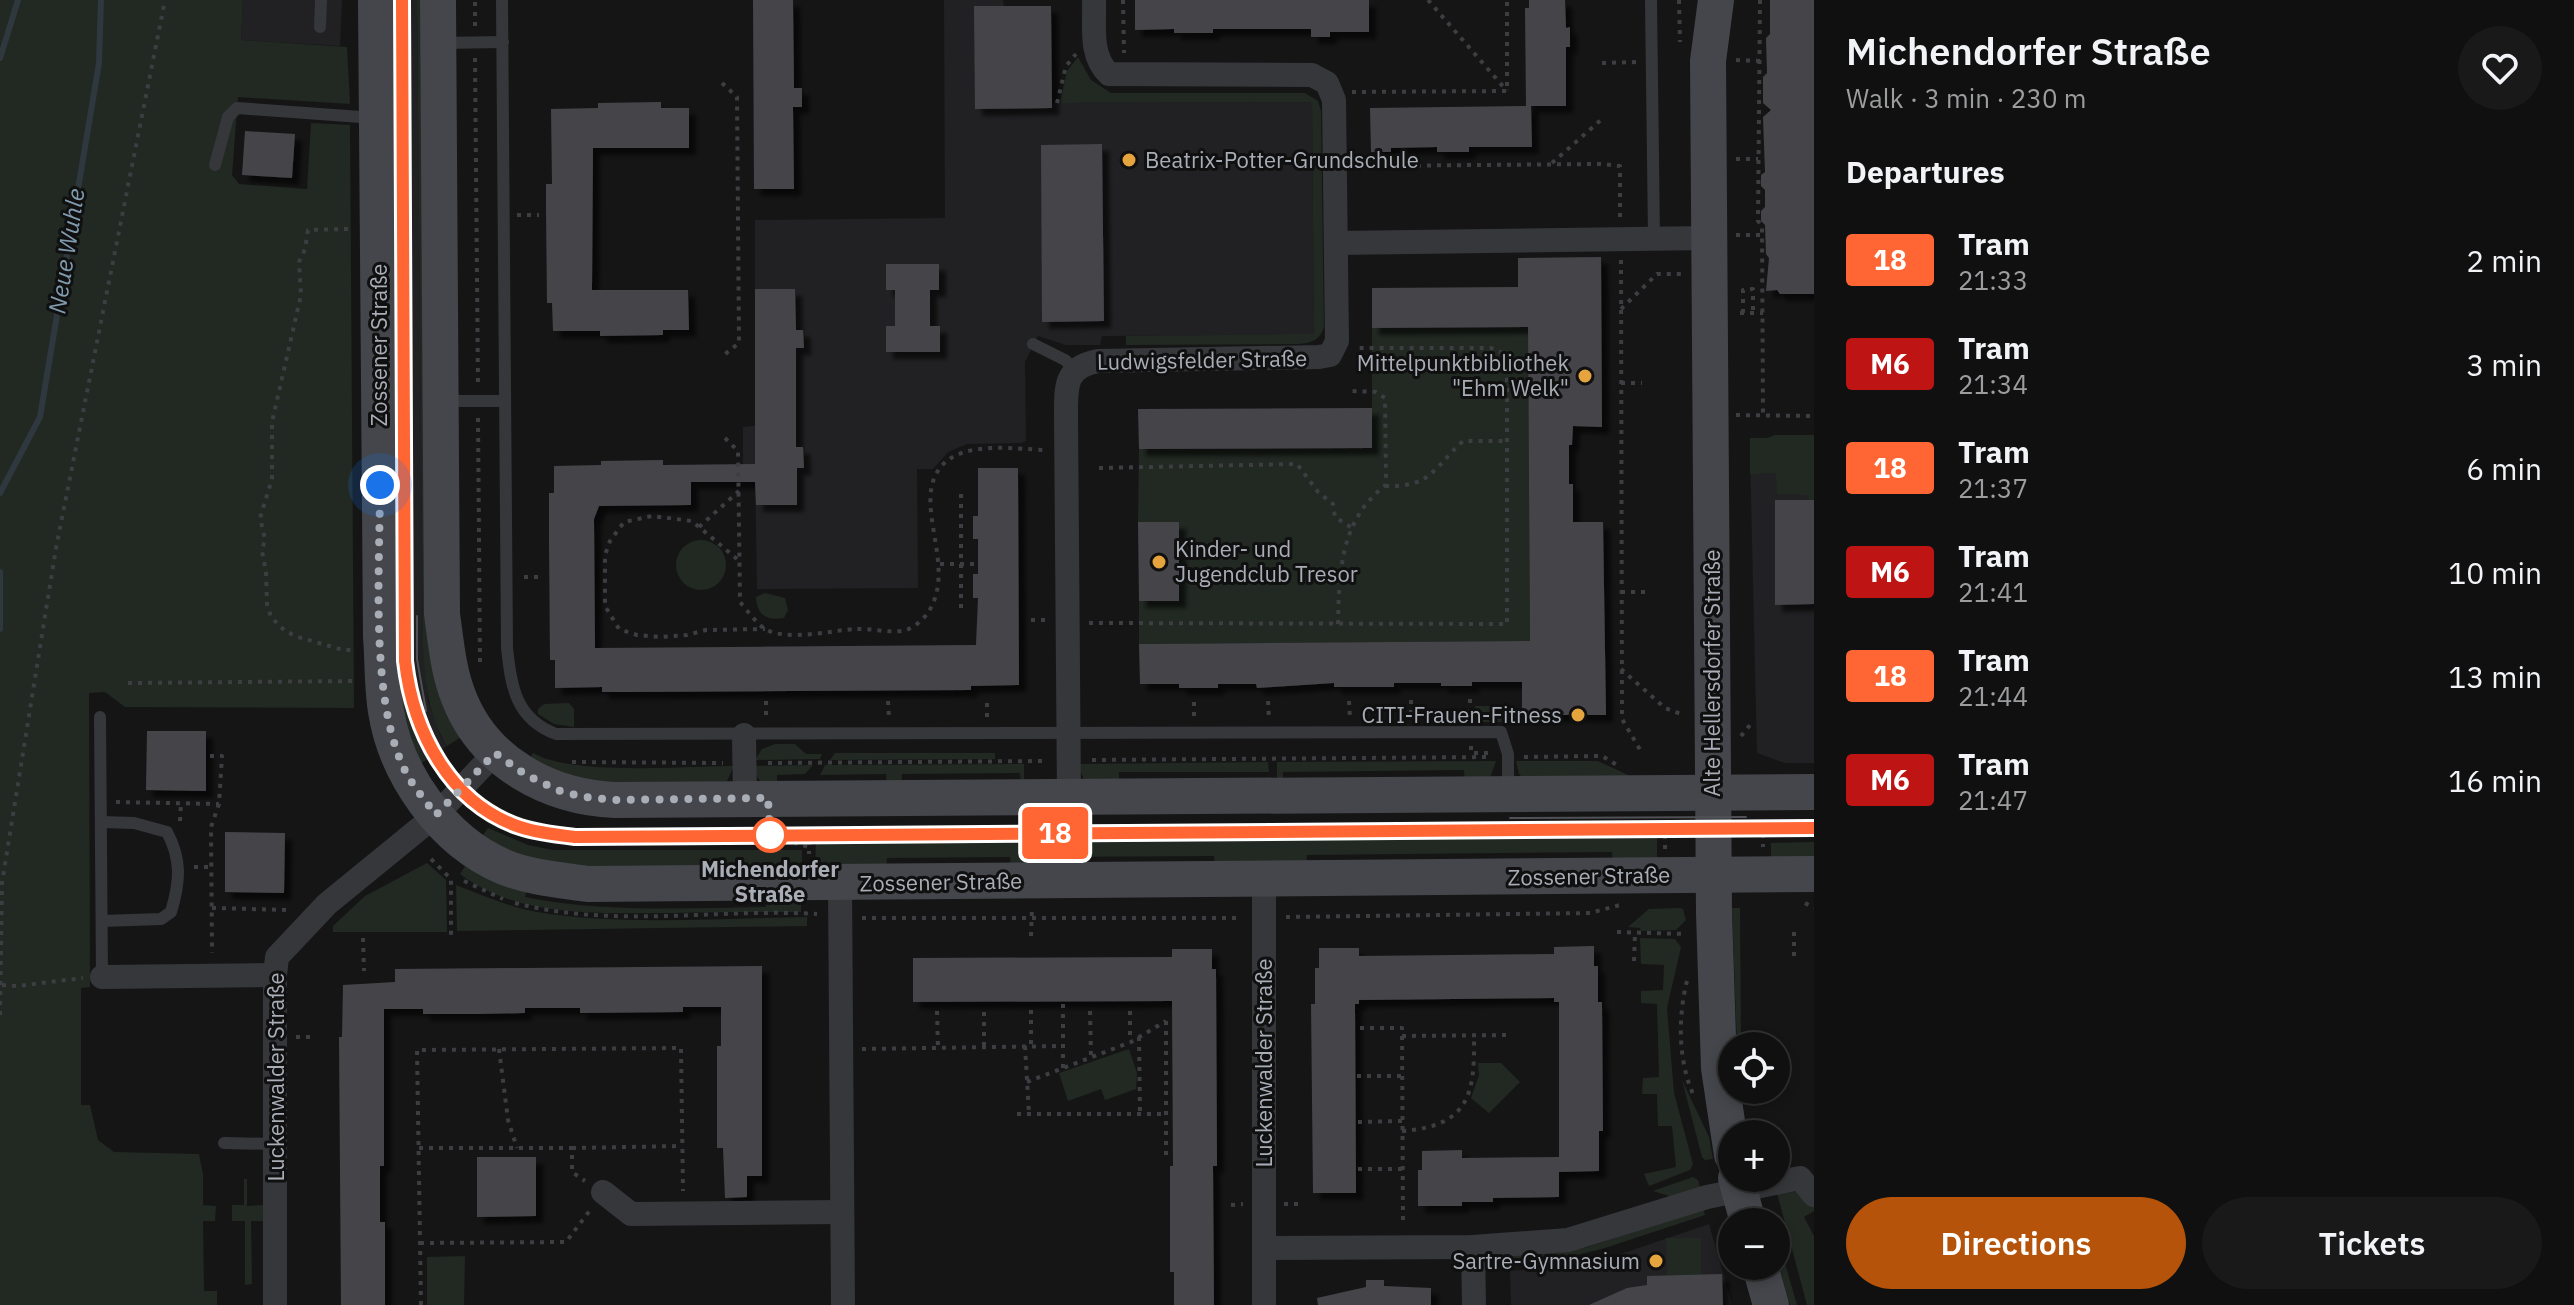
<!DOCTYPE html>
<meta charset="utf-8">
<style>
body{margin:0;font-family:"IBM Plex Sans",sans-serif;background:#191919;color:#f1f3f6;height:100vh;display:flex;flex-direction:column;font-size:30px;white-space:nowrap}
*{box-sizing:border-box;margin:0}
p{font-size:26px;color:#9c9d9f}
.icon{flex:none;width:44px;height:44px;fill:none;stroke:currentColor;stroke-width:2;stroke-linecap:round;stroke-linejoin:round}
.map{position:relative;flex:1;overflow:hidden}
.side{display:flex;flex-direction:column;background:#101010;width:760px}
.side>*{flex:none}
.badge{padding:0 16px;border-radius:6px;font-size:28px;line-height:52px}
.tools{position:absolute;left:1718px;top:1032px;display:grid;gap:16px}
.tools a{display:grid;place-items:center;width:72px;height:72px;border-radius:50%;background:#101010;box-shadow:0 4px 12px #0003,0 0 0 2px #303030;font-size:40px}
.you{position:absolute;width:40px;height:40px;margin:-20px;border:6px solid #fff;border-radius:50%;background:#1a73e8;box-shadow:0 0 0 12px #1a73e833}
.map>.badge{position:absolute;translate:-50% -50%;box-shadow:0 0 0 4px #fff}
h2{padding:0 32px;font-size:30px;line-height:72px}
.round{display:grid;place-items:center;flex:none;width:84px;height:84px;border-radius:42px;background:#191919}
.head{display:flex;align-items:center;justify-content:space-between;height:136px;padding:0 32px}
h1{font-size:38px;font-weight:600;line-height:60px}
.button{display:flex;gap:16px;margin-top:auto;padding:16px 32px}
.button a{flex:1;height:92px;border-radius:48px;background:#b45309;color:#fff;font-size:32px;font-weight:600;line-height:92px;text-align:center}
.button a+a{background:#191919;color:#f1f3f6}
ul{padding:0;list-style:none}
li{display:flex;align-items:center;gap:24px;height:104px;padding:0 32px}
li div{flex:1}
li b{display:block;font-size:30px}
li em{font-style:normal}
li .badge{min-width:88px;font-weight:700;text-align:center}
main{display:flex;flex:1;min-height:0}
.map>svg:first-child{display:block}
</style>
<main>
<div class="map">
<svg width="1814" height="1305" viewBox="0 0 1814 1305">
<defs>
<filter id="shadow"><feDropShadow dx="7" dy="7" stdDeviation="2" flood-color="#0009"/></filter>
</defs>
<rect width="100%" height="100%" fill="#151516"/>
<g fill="#212123">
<polygon points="243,0 342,0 340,46 241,40"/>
<polygon points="396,0 417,0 423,648 428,701 440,735 447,746 429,758 408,713 402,667"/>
<polygon points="944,0 1003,0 1004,6 1051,6 1052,103 1312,102 1314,335 1102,336 1100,345 1066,345 1038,336 1025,362 1026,441 1021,443 967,444 948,452 933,469 917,469 918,588 757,589 755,466 743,466 743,427 755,426 755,220 945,218"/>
<polygon points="1750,453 1814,453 1814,763 1785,763 1757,753"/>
<polygon points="1709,1224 1732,1305 1511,1305 1510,1271 1571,1266 1615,1256"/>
</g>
<g fill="#212922">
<polygon points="0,0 243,0 241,40 347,47 350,104 238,97 232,175 239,184 307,189 311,123 350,125 354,708 125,707 105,692 89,693 90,987 81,988 81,1105 90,1105 98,1140 114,1152 199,1154 203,1174 203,1205 216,1206 215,1221 203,1221 204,1291 217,1291 217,1305 0,1305"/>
<polygon points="387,0 396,0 402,667 408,713 429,758 416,767 395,704"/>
<path d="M417,0H428L466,734L447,746C428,716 425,683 423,648Z"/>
<path d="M1078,57L1091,80L1111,93H1305L1318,101L1321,111L1324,326C1321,340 1311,343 1299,344L1126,345V336L1314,334L1312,102L1060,103L1067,71Z"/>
<polygon points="1528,327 1530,641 1139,644 1139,601 1179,601 1179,522 1138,522 1139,449 1372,448 1372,328"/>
<polygon points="1775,435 1814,435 1814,500 1809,500 1808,495 1777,494 1776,473 1750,474 1750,438 1767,438"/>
<circle cx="701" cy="565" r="25"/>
<path d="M765,593L785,598L788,610L784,618C766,621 757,615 756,597Z"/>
<polygon points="569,703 574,709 574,727 554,724 538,714 538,709 544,704"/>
<polygon points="1475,706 1502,706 1507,722 1476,722"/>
<polygon points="775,744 795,744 806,754 822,754 820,759 755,760 762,749"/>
<path d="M533,753C573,776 685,766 734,766L727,781L612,790L528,761Z"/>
<polygon points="835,753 995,753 995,759 830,760"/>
<polygon points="1496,761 1490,778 1465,785 1464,770 1283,772 1283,786 1277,786 1277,762"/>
<polygon points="1516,761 1598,761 1645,783 1526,781 1519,774"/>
<polygon points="1268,762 1269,772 1119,772 1119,787 1084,780 1078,764"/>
<polygon points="1024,764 1024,788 1021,788 1020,773 902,774 901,789 887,789 886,774 820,775 825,765"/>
<path d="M813,765L805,774L777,775V789C762,786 757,780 753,766Z"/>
<polygon points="488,828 528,845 553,850 802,850 802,872 547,866 480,839"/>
<polygon points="1657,834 1657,864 1613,865 1612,852 1307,855 1306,868 1215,869 1214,856 1040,857 1040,870 1011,870 1010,857 887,858 886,871 815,872 816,842"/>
<polygon points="1814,842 1814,864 1771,861 1771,843"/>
<path d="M470,859L529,883L525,897C604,913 685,908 766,907V892H801V912C759,912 716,912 673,913C603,913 519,919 460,874Z"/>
<polygon points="427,863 446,880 447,932 333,932 333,926 365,896"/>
<path d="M456,885C482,895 509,907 537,912C621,926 722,918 807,917V926L457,931Z"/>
<polygon points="1680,908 1683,909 1686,920 1676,930 1641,931 1640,928 1628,927 1649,909"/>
<polygon points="1732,908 1740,908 1741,1046 1737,1046"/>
<polygon points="1640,938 1675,939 1681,947 1667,1008 1674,1093 1693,1164 1690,1170 1649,1186 1644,1174 1676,1167 1672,1126 1658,1126 1657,1094 1642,1094 1643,1078 1659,1077 1657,1004 1641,1003 1641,991 1663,990 1664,965 1641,964"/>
<polygon points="1129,1049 1137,1073 1136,1089 1105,1100 1101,1089 1068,1101 1059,1073"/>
<polygon points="1478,1063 1501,1063 1520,1082 1489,1113 1471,1098 1479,1075"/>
<polygon points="1682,1080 1709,1137 1713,1159 1705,1160 1702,1157"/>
<polygon points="1693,1177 1698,1180 1700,1187 1672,1197 1653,1191"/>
<polygon points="244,1179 247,1179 247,1206 263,1205 263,1221 251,1221 252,1284 245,1285 245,1221 232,1221 232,1205 244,1205"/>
<polygon points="1797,1192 1814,1205 1814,1211 1804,1217 1814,1236 1814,1305 1807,1305 1777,1193"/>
<polygon points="1703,1208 1705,1215 1605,1248 1569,1257 1509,1262 1509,1255 1561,1252 1588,1247"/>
<polygon points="1776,1232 1797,1305 1790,1305 1776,1256"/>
<polygon points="1666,1238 1701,1238 1701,1275 1667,1275"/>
<polygon points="465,1256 464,1305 427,1305 427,1257"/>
</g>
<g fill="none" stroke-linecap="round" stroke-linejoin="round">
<g stroke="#2f383e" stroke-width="6">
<polyline points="0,58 18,0"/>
<polyline points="0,493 40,417 99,63 101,0"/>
<polyline points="0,572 0,629"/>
</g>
</g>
<g fill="#444549" filter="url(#shadow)">
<polygon points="753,0 793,0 794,88 802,88 802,107 793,107 794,189 754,189"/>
<polygon points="1135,0 1369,0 1369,32 1330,32 1330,37 1311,37 1311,29 1213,29 1213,33 1174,33 1174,29 1135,30"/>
<polygon points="1529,0 1565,0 1566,28 1570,27 1570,47 1566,47 1566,106 1531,106 1532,147 1469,147 1469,152 1437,152 1437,147 1391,148 1391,152 1371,152 1370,108 1526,106 1525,8 1529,8"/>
<polygon points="1770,0 1814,0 1814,294 1780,294 1777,290 1766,291 1769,258 1766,254 1765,225 1761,221 1761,211 1765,207 1765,190 1761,186 1761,175 1765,172 1763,117 1771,110 1763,103 1763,77 1767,73 1766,38 1770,34"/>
<polygon points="974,6 1051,6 1052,108 975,109"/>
<polygon points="661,102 661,108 689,108 689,148 593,148 592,290 688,290 689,330 663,330 663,335 600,336 600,331 553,331 552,303 547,303 546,209 546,184 552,184 551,109 598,108 598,103"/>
<polygon points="245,131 295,134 292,178 242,175"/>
<polygon points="1102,144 1104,321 1042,322 1041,145"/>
<polygon points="1601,257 1602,427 1573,426 1572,445 1569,445 1569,484 1573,484 1573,522 1603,522 1606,715 1522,715 1522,682 1472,682 1472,686 1441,686 1441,683 1394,683 1394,687 1334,687 1334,683 1257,688 1256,684 1218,684 1218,688 1179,688 1179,684 1140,684 1139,644 1530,641 1528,327 1372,328 1372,288 1518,287 1518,258"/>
<polygon points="886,264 939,264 939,290 930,290 930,326 940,326 940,352 886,352 886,326 895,326 895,290 886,290"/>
<polygon points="755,289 795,289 796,330 803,330 804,348 796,348 796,447 803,447 804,468 797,468 797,505 756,505 755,482 691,482 691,505 599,506 594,519 595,648 976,645 978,598 973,598 973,574 978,574 978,539 973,539 973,516 978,516 978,468 1018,468 1019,685 971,686 971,690 628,692 602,692 602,687 555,688 555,660 550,660 549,541 549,493 554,493 554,466 601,465 601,461 663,460 663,465 755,464"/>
<polygon points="1372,408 1372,448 1139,449 1138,409"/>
<polygon points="1775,500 1814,500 1814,604 1775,605"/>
<polygon points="1138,522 1179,522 1179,601 1139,601"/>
<polygon points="147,731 206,731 206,791 146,790"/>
<polygon points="225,832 285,833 284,893 225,892"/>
<polygon points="1594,946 1594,966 1598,966 1598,1002 1602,1002 1603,1131 1599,1131 1599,1171 1559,1172 1559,1197 1493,1198 1493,1202 1462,1202 1462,1206 1418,1206 1418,1170 1422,1170 1422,1151 1462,1150 1462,1158 1559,1157 1559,1167 1559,1002 1554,1002 1554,998 1359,1000 1359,1004 1355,1004 1356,1193 1313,1193 1311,1004 1315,1004 1315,968 1319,968 1319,948 1359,948 1359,956 1554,954 1554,947"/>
<polygon points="1172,949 1212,949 1212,969 1216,969 1217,1166 1213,1166 1214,1305 1174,1305 1174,1272 1170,1272 1170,1166 1173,1166 1172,1001 913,1002 913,958 1172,957"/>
<polygon points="762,966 762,1176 747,1176 747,1197 725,1198 723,1148 717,1148 717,1046 721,1046 721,1007 683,1007 683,1012 580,1013 580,1008 525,1008 525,1013 478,1014 423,1014 423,1009 384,1009 384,1166 380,1166 380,1222 385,1222 385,1305 341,1305 339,1037 342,1037 343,985 395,982 395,969"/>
<polygon points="477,1157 536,1157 536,1216 477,1217"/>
<polygon points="1722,1274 1723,1305 1589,1305 1627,1288 1647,1285 1647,1276"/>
<polygon points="1366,1280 1384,1280 1384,1286 1431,1288 1431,1305 1318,1305 1317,1298 1366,1287"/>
</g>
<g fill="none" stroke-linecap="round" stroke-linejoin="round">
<g stroke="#3c3e42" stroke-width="4" stroke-dasharray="4 6" stroke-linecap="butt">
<polyline points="1123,0 1124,53"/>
<polyline points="1428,0 1507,91"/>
<polyline points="1679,0 1680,42"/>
<polyline points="1760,0 1758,221 1762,226 1763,415"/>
<polyline points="475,26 475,0"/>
<polyline points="475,58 478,386"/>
<polyline points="1736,60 1761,61"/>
<polyline points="1602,63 1637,62"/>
<polyline points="722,83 737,97 739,343 724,355"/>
<polyline points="1352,92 1507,91 1507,0"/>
<polyline points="1057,103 1066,66 1076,54"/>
<polyline points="1736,159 1758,159"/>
<polyline points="1552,163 1602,119"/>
<polyline points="1357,166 1602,164 1620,166 1620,219"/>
<polyline points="517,215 539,215"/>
<polyline points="348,229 308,230 305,249 299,262 301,295 272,422 272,479 260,518 265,539 262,551 266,572 267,604 271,617 285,631 298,637 343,650 356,650"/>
<polyline points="1736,235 1762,235"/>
<polyline points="1621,260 1622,719 1642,753"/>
<polyline points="1621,309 1657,274 1681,274"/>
<polyline points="1740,313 1763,313"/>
<polyline points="1743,313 1743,290 1753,289 1753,313"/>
<polyline points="1621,383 1642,383"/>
<polyline points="1736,415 1814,416"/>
<polyline points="478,418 480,662"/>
<path d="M725,438L738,451L740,602C747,610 756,623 765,629C787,642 832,630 856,629C871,628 891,634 906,630C914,628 925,618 929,611C957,566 912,504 940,468C961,440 1014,449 1045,450"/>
<polyline points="1099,468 1297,464 1318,492 1333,504 1335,517 1352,528"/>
<path d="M1385,486C1431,487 1432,470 1463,441H1507"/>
<polyline points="961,494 961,614"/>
<polyline points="699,527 739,491"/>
<polyline points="737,559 692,521 652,516 624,522 610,541 605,555 605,606 619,629 637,635 661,637 687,635 706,630 765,629"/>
<polyline points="940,564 974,564"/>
<polyline points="524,577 541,577"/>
<polyline points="1621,592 1646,592"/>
<polyline points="1031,620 1045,620"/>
<polyline points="1089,623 1507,624 1507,366 1503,353 1491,348 1358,348"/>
<path d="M1338,624C1339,573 1340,520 1385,486L1386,479L1385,398L1376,392L1352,391"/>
<polyline points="1621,669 1665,708 1681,714"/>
<polyline points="128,683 357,681"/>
<polyline points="1470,699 1470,717"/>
<polyline points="1411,700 1411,718"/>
<polyline points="766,701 766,718"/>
<polyline points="888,701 889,718"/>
<polyline points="1268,701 1269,719"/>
<polyline points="1349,701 1350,718"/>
<polyline points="1194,702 1194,716"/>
<polyline points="987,717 987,699"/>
<polyline points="1741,736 1750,725"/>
<polyline points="1471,746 1471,753 1492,753"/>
<polyline points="210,756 222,756 219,804 211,827 212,953"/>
<polyline points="1524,757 1602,756 1617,765"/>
<polyline points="1092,760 1491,757"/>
<polyline points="572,762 723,763"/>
<polyline points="768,763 1047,761"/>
<polyline points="116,802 219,804"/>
<polyline points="180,821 181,803"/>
<polyline points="1763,834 1763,847"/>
<polyline points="1763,834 1788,833"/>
<polyline points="1665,835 1665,849"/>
<polyline points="784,840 809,847"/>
<polyline points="809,841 809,854"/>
<polyline points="431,859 451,879 451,936"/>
<polyline points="194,867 212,867"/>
<polyline points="464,881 503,899"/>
<path d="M515,903C614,929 717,908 817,914"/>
<polyline points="1805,903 1814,908"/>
<polyline points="212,908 290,910"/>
<polyline points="1286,917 1590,913 1620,905"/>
<polyline points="862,918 1241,918"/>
<polyline points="1617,932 1687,934"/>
<polyline points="1794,932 1794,957"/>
<polyline points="1031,936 1032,907"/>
<polyline points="363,938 364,971"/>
<polyline points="1634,961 1635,933"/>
<path d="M1687,981C1678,1016 1678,1060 1693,1094"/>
<polyline points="2,985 17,986 83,978"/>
<polyline points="1031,1010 1031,1046"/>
<polyline points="937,1011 938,1048"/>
<polyline points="1090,1011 1091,1056"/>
<polyline points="1130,1011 1130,1041"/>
<polyline points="984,1012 984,1047"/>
<polyline points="0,1015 2,883 56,548 165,0"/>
<polyline points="1166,1021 1166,1161"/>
<polyline points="1360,1028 1402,1028 1403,1223"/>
<polyline points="1402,1036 1510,1035"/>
<polyline points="296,1037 314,1037"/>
<polyline points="1139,1037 1140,1114"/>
<polyline points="1025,1046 1029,1114"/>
<polyline points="499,1049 508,1120 517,1148"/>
<polyline points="862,1049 1063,1046"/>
<polyline points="1063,1068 1063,999"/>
<polyline points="1357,1076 1402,1076"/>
<polyline points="1027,1082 1131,1042 1166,1021"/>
<polyline points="1017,1114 1165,1114"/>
<polyline points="1358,1122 1402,1121"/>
<path d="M1402,1131C1469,1126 1475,1095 1474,1036"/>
<polyline points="419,1148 572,1148 572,1172 585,1181"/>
<polyline points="572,1148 682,1146"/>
<polyline points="1358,1169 1403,1169"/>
<polyline points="1284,1204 1302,1204"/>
<polyline points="1231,1205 1243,1204"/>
<polyline points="420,1243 566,1242 591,1209"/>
<polyline points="421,1305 417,1050 681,1048 683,1191"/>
</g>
<g stroke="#36373b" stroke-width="12">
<path d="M502,0L507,648C511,687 516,719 556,734L1501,732L1508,754V792"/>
<polyline points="1651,0 1654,238"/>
<polyline points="320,27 321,0"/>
<polyline points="442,43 503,42"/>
<polyline points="215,165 228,117 237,108 375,118"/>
<polyline points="1033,344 1065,360 1075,370"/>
<polyline points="443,401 504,401"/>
<polyline points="100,717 102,977"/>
<path d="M101,822L134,823L167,832C182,860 180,882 171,912L161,919L102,921"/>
<polyline points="224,1143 275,1144"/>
</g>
<g stroke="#36373b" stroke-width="24">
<polyline points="1336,243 1709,238"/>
<polyline points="744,735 745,799"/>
<path d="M1069,797L1066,415C1066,386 1065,367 1098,361L1319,357L1330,355L1337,341L1334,100L1327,83L1312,75L1109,74C1089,55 1095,26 1094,0"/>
<polyline points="1264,879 1264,1305"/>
<polyline points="840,884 843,1305"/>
<polyline points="102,977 275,975"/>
<polyline points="603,1192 631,1214 842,1212"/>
<polyline points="1473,1247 1474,1305"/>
<polyline points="1264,1248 1473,1247 1568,1240 1707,1197 1800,1178 1814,1195"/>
<polyline points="275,1305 275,975 277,957 327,904 436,815 495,753"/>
</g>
<g stroke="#44464b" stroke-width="36">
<path d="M376,0L381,637C383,661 382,687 386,711C396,775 443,841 504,867C531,878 560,880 588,884L1814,874"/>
<path d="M438,0L442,614C446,642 448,671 459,698C484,762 548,797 615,800L1814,792"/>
<polyline points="1716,0 1708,61 1714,913 1719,1068 1732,1155"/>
<polyline points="1736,1178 1748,1222"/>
<polyline points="1760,1266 1771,1305"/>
</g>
<g stroke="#4f5156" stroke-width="2">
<path d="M402,0L405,661C413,731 449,803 520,827C538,833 558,835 576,837L1814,828"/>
<polyline points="417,616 417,659 426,711"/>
<polyline points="1510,818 1746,817"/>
</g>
</g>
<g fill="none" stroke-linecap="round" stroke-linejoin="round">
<defs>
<path id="line" d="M402,0L405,661C413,731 449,803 520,827C538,833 558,835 576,837L1814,828"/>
</defs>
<use href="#line" stroke="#fff" stroke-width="18"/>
<use href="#line" stroke="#f63" stroke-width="12"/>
<path stroke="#a8adb6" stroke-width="8" stroke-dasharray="0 14.4" d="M380,485C380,565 370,692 402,764C410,783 424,799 436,815L495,753L526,775L560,791L584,797L615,800L768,798L770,835"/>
</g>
<g fill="#e5a43e" stroke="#101011" stroke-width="3">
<circle cx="1129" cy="160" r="8"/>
<circle cx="1585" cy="376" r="8"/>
<circle cx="1159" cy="562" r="8"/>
<circle cx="1578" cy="715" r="8"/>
<circle cx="1656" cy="1261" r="8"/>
</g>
<circle fill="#fff" stroke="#f63" stroke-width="4" cx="770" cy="835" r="16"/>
<g text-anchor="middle" stroke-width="6" stroke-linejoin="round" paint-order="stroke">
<g font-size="22" fill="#a8adb6" stroke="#101011" text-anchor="end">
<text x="1145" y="168" text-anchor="start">Beatrix-Potter-Grundschule</text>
<text x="1569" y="371">Mittelpunktbibliothek<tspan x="1569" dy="25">"Ehm Welk"</tspan></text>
<text x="1175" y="557" text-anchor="start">Kinder- und<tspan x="1175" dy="25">Jugendclub Tresor</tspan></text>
<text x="1562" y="723">CITI-Frauen-Fitness</text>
<text x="1640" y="1269">Sartre-Gymnasium</text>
</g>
<g font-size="22" fill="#a8adb6" stroke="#101011">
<text transform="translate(379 345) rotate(-90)" y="8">Zossener Straße</text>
<text transform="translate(1202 360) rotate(-1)" y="8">Ludwigsfelder Straße</text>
<text transform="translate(1712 673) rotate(-90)" y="8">Alte Hellersdorfer Straße</text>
<text transform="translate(1589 876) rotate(-1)" y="8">Zossener Straße</text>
<text transform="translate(941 882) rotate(-1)" y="8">Zossener Straße</text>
<text transform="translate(1264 1063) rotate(-90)" y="8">Luckenwalder Straße</text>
<text transform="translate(276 1077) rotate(-90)" y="8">Luckenwalder Straße</text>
</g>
<g font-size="22" font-weight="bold" fill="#a8adb6" stroke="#101011">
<text x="770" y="877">Michendorfer<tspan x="770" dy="25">Straße</tspan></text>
</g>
<g font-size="24" font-style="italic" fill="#819cae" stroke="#101011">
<text transform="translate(67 251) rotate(-81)" y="8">Neue Wuhle</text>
</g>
</g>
</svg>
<div class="tools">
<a><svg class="icon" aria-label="locate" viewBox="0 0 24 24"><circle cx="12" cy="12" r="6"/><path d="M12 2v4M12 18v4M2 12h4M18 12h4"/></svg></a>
<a>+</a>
<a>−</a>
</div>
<div class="you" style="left:380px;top:485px"></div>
<b class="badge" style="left:1055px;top:833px;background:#f63;color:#fff">18</b>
</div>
<section class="side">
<div class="head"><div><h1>Michendorfer Straße</h1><p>Walk · 3 min · 230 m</p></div><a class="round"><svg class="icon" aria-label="heart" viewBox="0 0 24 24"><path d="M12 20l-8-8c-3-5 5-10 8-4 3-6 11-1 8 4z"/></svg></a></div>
<h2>Departures</h2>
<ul>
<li><span class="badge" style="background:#f63;color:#fff">18</span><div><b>Tram</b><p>21:33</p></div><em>2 min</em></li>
<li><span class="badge" style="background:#be1414;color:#fff">M6</span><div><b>Tram</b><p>21:34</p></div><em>3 min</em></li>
<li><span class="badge" style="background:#f63;color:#fff">18</span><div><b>Tram</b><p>21:37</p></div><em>6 min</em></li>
<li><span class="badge" style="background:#be1414;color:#fff">M6</span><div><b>Tram</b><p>21:41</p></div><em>10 min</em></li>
<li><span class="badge" style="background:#f63;color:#fff">18</span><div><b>Tram</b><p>21:44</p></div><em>13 min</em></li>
<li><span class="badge" style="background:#be1414;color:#fff">M6</span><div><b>Tram</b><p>21:47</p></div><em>16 min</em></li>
</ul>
<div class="button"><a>Directions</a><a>Tickets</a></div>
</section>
</main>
